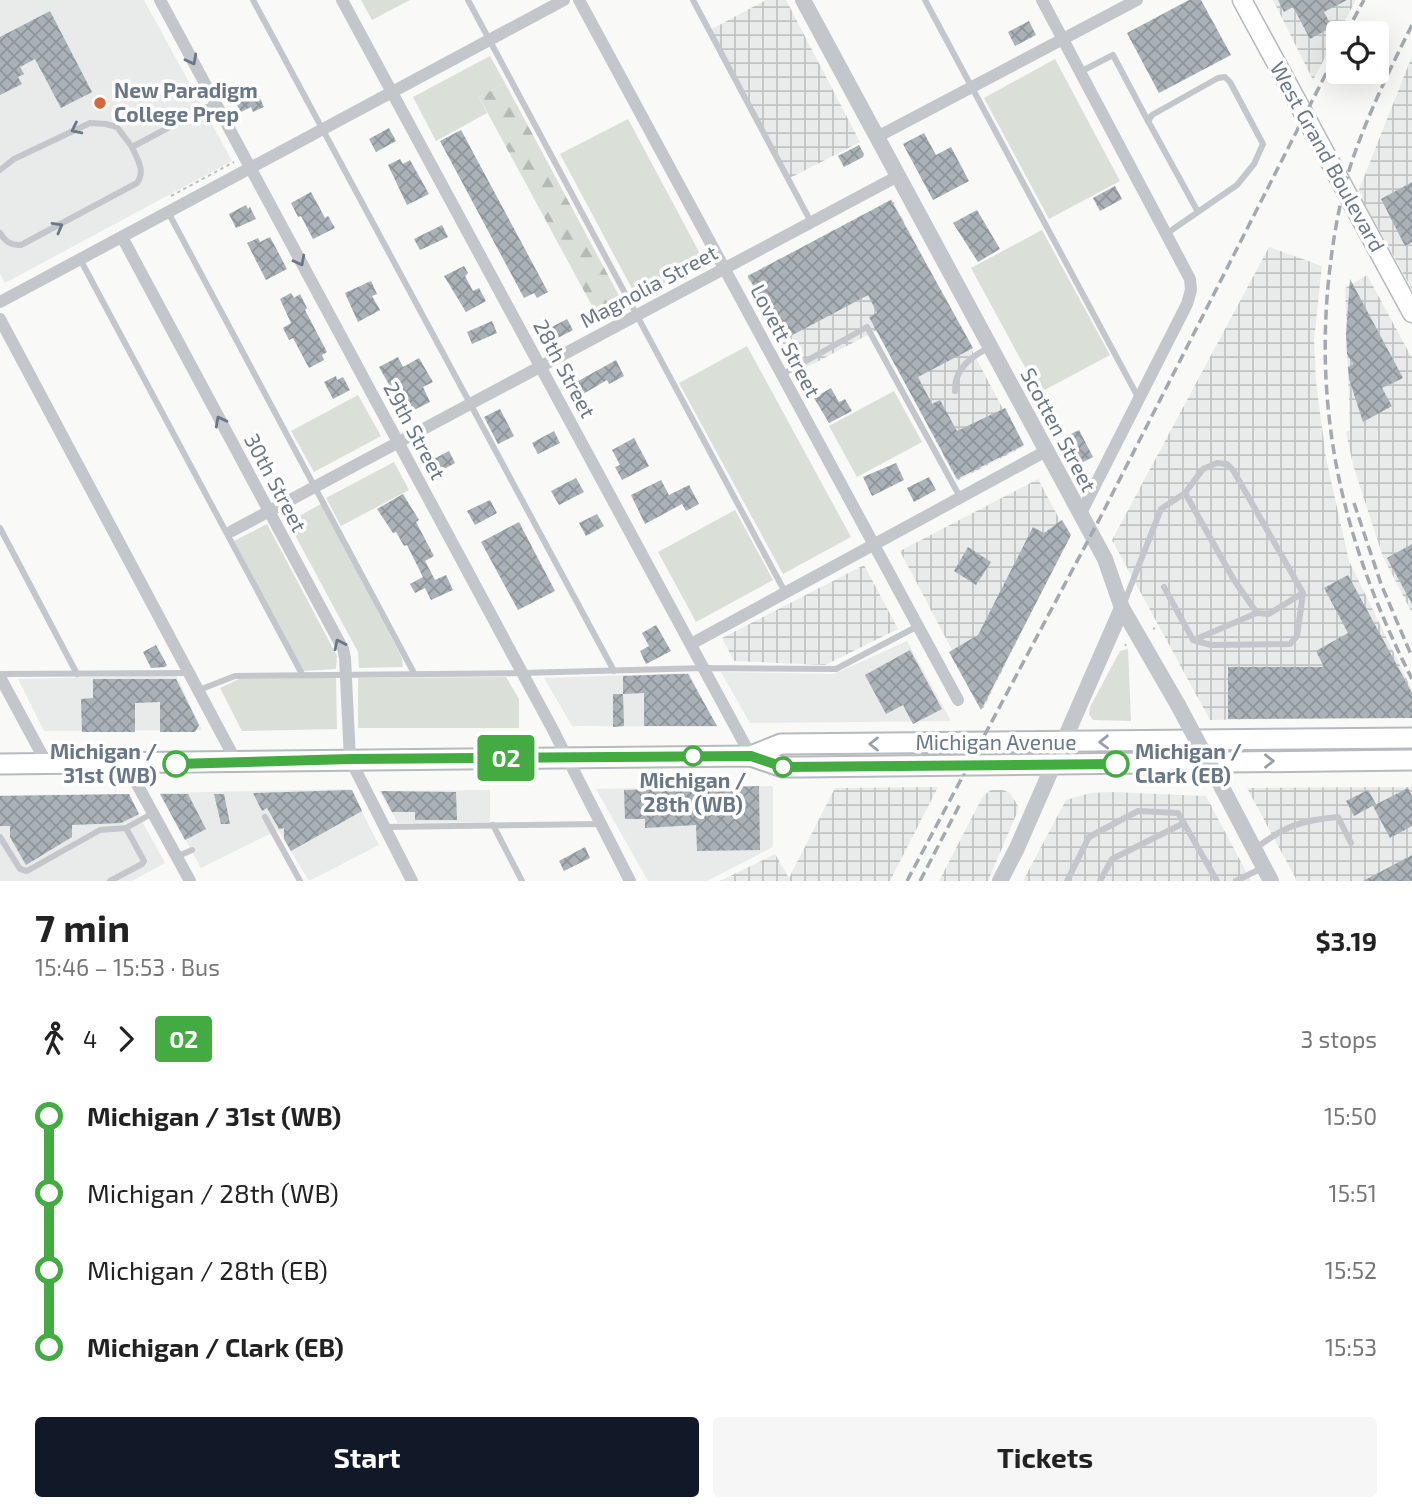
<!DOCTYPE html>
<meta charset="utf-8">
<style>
body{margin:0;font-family:"Exo 2",sans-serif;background:#f6f6f6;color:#222;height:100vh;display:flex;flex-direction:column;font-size:26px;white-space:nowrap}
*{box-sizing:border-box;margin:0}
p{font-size:23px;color:#767676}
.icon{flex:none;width:38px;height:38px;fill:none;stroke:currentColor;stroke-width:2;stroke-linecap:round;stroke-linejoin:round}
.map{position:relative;height:881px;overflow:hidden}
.details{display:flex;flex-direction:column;background:#fff;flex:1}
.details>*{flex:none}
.badge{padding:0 14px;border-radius:5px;font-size:24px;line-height:46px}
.controls{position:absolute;left:1326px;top:21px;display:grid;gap:14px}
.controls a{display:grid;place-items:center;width:63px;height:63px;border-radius:7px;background:#fff;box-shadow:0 7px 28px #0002;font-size:35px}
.map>.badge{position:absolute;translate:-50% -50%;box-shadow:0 0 0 4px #fff}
.legs{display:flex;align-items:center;gap:10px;height:77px;padding:0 35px;font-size:23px}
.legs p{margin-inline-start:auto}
.overview{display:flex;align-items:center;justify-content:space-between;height:119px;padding:0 35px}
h1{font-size:38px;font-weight:700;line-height:52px}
.action{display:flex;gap:14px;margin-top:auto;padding:14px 35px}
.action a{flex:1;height:80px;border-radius:7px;background:#111827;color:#fff;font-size:28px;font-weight:700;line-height:80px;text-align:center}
.action a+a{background:#f6f6f6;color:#222}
ul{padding:0 35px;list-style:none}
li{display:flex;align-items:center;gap:24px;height:77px;font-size:26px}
li i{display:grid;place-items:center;width:10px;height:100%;margin:0 9px;background:currentColor}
li i::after{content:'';width:18px;height:18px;margin:-9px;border:5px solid;border-radius:50%;background:#fff}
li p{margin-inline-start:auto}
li:first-child i{background:linear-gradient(#0000 50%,currentColor 0)}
li:last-child i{background:linear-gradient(currentColor 50%,#0000 0)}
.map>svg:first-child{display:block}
</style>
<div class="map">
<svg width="1412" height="881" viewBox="0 0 1412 881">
<defs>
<pattern id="industrial-grid" width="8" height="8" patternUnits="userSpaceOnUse" patternTransform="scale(1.75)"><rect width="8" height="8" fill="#e9ebea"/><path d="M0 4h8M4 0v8" fill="none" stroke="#c1c3c3"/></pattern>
<pattern id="forest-firs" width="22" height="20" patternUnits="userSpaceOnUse" patternTransform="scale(1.75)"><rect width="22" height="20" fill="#dadfd8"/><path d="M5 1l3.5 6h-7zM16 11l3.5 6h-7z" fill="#b5bab5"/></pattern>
<pattern id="building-cross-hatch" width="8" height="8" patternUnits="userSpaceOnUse" patternTransform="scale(1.75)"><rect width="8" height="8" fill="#aab1b7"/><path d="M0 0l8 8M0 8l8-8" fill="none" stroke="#8e959a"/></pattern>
</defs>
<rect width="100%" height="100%" fill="#f9f9f7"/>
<g fill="#e9ebea">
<polygon points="0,0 144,0 232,161 5,283 0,274"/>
<polygon points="907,641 951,721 750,723 721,672 834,674"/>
<polygon points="689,673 716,727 572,726 544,678"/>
<polygon points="176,675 202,730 44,731 18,679"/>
<polygon points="773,786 773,847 707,881 648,881 596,789"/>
<polygon points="350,789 379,845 309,881 278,830 201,868 160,793"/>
<polygon points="490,790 490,822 398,823 379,791"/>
<polygon points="127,794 165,863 132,881 0,881 0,795"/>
</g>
<g fill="url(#industrial-grid)">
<polygon points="766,0 786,0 860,142 788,179 710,30"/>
<polygon points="1273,0 1356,0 1313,80"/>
<polygon points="1412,56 1412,289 1358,192"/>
<polygon points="892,199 1023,447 957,481 877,330 798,372 747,276"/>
<polygon points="1269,247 1322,266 1314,340 1316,382 1326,458 1349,561 1412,690 1412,717 1210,720 1112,540"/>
<polygon points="1367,275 1412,358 1412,613 1383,557 1353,465 1346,432 1350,430 1345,288"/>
<polygon points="1038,479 1069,537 983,709 900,551"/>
<polygon points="864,565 898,629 825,665 734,661 722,638"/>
<polygon points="938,787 890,881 720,881 775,854 789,878 835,788"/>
<polygon points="1412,787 1412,881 1297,881 1247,788"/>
<polygon points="991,790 1003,790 1010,793 1018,806 1017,813 988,881 939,881 983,796"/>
<polygon points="1112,792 1206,796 1251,881 1023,881 1066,800 1090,793"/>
</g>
<g fill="#dadfd8">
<polygon points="361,0 410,0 372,20"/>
<polygon points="490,56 505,83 479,97 487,113 436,141 413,97"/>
<polygon points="1055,59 1120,181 1049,219 984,98"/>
<polygon points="628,119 705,263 637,298 560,154"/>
<polygon points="1042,230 1110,355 1039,393 971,268"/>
<polygon points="747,346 851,537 783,574 679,383"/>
<polygon points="894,391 922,442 857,477 829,426"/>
<polygon points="358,395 381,436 314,472 291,431"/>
<polygon points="394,462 409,490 341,526 326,498"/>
<polygon points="321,504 402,658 403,667 359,668 358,652 288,522"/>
<polygon points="735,510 773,580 696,622 658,552"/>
<polygon points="267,524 337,656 336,669 303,671 234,541"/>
<polygon points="1128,649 1131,721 1093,720 1089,714 1090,707 1120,651"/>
<polygon points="336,677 337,729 242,731 220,688 239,679"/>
<polygon points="506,677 519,699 519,728 358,728 358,678"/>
</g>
<polygon fill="url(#forest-firs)" points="505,83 623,303 598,317 479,97"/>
<g fill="url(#building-cross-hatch)">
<polygon points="1189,0 1201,0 1231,55 1159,93 1127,33"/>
<polygon points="1278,0 1347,0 1324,12 1332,27 1310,39 1293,7 1284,12"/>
<polygon points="50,11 92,92 61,108 35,59 20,67 24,74 18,77 22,84 0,95 0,37"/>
<polygon points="1029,21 1036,35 1015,46 1008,32"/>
<polygon points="256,90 264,107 253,112 251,107 241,112 235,102"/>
<polygon points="389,128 396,141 376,152 369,139"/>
<polygon points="461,130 548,292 537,298 534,293 524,298 440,141"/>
<polygon points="924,133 936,155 951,147 969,181 933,200 903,144"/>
<polygon points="859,145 864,154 863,157 844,167 838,156"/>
<polygon points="400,159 403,164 410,160 429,194 407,205 388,165"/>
<polygon points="1412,182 1412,242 1405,246 1381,199"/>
<polygon points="1115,186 1122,199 1100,211 1093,198"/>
<polygon points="311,192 325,218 328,216 335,228 313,239 301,216 298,217 291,203"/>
<polygon points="891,200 973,348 918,377 932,404 940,400 957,431 1005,408 1024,445 957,479 869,317 877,313 868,295 783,340 748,276"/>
<polygon points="246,205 248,209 250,207 256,219 236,228 229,214"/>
<polygon points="977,210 1000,249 978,262 953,223"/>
<polygon points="442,225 448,237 420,250 414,239"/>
<polygon points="270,237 287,269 266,280 247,243 258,238 260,242"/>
<polygon points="464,266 468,273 465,276 473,291 479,288 486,301 466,312 444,276"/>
<polygon points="1350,279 1403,378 1382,388 1392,406 1363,422 1349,379 1348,367 1353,364 1347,354 1346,334"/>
<polygon points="371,281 377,294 372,296 380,310 358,322 345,293"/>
<polygon points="291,293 294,298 300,294 307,308 305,310 327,352 322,355 324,360 309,368 293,338 289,340 283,328 291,323 280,299"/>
<polygon points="567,319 573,330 552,341 536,340 548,333 546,330"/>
<polygon points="492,321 497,333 472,344 467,332"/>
<polygon points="398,357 403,367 419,358 433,382 423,387 430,402 406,414 379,367"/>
<polygon points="616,360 624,376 609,384 607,380 578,397 573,384"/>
<polygon points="336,376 337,380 343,377 350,390 333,399 324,382"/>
<polygon points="831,388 839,402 845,399 852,411 829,423 814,398"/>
<polygon points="500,409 514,436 498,444 484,417"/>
<polygon points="1079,430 1093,457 1077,465 1063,438"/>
<polygon points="554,431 560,443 538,454 532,443"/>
<polygon points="634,438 649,466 622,480 615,467 620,465 612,450"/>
<polygon points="449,451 455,463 437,473 430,461"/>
<polygon points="896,463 904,480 872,496 863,477"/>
<polygon points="929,477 936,490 914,502 907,488"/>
<polygon points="576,478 584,492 559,505 551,491"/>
<polygon points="661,480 669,495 689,485 699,504 686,511 682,504 645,524 631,495"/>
<polygon points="403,494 419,520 416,522 434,556 425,561 435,580 446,575 453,590 431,600 425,588 415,593 410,584 423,577 407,545 404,546 396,532 393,533 377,509"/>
<polygon points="490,500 497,513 475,525 467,511"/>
<polygon points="597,514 604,526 586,536 579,523"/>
<polygon points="1062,520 1071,535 981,710 949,652 978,635 1033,527 1044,533"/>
<polygon points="519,522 555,591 518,610 481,542"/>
<polygon points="1412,544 1412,604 1387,558"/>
<polygon points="968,547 991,562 976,585 954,571"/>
<polygon points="1348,575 1412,693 1412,718 1228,719 1228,667 1324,667 1316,651 1348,633 1324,588"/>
<polygon points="656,625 671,651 646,664 640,651 649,646 642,633"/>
<polygon points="156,645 167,665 165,667 151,668 143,652"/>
<polygon points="910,650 942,709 913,724 903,705 886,714 865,675"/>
<polygon points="678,674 688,674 717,726 644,726 644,693 623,694 623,676"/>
<polygon points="93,679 176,679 199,725 195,732 160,732 160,702 135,703 135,732 82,732 81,699 93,698"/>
<polygon points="613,694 623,694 624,726 613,727"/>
<polygon points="759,786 760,850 697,851 696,825 645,828 645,819 625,819 624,790"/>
<polygon points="1408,788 1412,796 1412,826 1390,838 1373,806"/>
<polygon points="352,790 362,811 291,851 284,839 284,828 279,829 267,808 262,811 253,793"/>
<polygon points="1368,790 1376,804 1354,816 1346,801"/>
<polygon points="381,791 456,792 457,820 415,820 415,812 392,812"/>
<polygon points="129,794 139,814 121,823 72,825 72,837 26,865 10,837 10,826 0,826 0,796"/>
<polygon points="160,794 188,794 206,829 185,840"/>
<polygon points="214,794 224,794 230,824 221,824"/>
<polygon points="585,847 590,858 564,871 559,861"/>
<polygon points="1412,855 1412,881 1363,881"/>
</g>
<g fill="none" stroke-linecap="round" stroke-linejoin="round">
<defs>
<polyline id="secondary" points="1242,0 1412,313"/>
<g id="primary">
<polyline points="751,756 781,744 1412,738"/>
<polyline points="0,764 751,756 783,767 802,767 1412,760"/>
</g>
</defs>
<use href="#secondary" stroke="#b5babf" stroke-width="21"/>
<use href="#primary" stroke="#b6babe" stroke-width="23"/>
<g stroke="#bdbfc2" stroke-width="2" stroke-dasharray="3.5 3.5" stroke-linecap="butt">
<polyline points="171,196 234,162"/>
<polyline points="1153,629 1155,628"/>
<polyline points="1125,644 1126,646"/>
</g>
<g stroke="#c3c6ca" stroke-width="6">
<polyline points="253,0 614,671"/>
<polyline points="468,0 785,592"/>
<polyline points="693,0 811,222"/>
<polyline points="925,0 1138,397"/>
<polyline points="1080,72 1113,55 1148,121"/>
<polyline points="0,170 14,159 90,123 106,124 117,127 132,147"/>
<polyline points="168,212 414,673"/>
<path d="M0,233C6,242 10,245 21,245L137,183C146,171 137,159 132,147L215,103"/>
<polyline points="1166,234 1237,185 1254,164 1263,144 1230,82 1225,77 1218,78 1152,115 1148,121 1198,212"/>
<polyline points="80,259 302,674"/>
<polyline points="781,375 867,327 960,497"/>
<path d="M955,391C954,369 971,357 988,348"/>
<polyline points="1185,493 1234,580 1257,613 1269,614 1303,593"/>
<polyline points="0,528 77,674"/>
<polyline points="1124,603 1161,509 1185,493 1203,469 1217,463 1227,464 1233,470 1303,593 1297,636 1290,644 1211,645 1193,640 1164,587"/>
<polyline points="1194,640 1257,613"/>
<polyline points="0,674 187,673"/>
<polyline points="199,690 235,676 522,673 704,668 836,669 918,626"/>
<polyline points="265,817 300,881"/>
<polyline points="493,825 522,881"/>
<polyline points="385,827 601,824"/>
<polyline points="0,837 20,869 27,871 100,830 126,828 153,813"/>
<path d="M1256,848C1285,826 1302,820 1338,817L1351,843"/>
<polyline points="176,857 192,850"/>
<polyline points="110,881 142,864 144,861 126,828"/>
<polyline points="1067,881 1089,837 1138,811 1178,813 1217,881"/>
<polyline points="1100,881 1112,859 1184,823"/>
<polyline points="1236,881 1262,868"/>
</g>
<g stroke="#c3c6ca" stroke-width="12">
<polyline points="160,0 552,728 630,881"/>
<polyline points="342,0 751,756"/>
<polyline points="579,0 958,700"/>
<polyline points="1042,0 1190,279 1191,290 1187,304 1080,515"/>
<polyline points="877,137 1137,0"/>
<polyline points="122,237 343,649 345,658 350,759 412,881"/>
<polyline points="0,302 564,0"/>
<polyline points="0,319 237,763"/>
<polyline points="232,531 898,176"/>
<polyline points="691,644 1046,451"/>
<polyline points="0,677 47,764"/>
<polyline points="126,764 190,881"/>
</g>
<g stroke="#c3c6ca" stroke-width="16">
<polyline points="803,0 1105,559 1122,608 1178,705"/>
<polyline points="1227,797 1271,881"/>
<polyline points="1000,881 1017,848 1122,608"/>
</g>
<use href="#secondary" stroke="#fff" stroke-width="18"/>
<use href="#primary" stroke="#fff" stroke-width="19"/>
<g stroke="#a4a9af" stroke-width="3.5" stroke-dasharray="10 5" stroke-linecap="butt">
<path d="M1412,25C1390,69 1368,114 1352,161C1339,201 1332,244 1328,286C1315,428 1348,553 1412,679"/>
<polyline points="1346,33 1364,0"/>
<polyline points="1354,503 1381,584 1412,657"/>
<polyline points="907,881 1100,518 1339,48"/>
<polyline points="920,881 960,804"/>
</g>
<polyline stroke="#c3c6ca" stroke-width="16" points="1178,705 1227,797"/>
</g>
<defs><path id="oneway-chevron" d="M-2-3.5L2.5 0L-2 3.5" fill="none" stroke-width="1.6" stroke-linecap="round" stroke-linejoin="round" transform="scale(1.75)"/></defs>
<g stroke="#6a7786">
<use href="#oneway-chevron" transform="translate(192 60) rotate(62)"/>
<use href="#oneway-chevron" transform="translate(76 129) rotate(154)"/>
<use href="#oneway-chevron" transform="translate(58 227) rotate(-29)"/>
<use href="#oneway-chevron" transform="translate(300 261) rotate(62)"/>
<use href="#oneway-chevron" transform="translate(220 421) rotate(-118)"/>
<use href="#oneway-chevron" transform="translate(339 644) rotate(-116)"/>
</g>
<g stroke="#97a0aa">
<use href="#oneway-chevron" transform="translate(1104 742) rotate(179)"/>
<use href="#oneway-chevron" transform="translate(874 744) rotate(180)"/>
<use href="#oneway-chevron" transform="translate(1269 761) rotate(-1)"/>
</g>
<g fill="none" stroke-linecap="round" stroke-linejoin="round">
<defs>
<polyline id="line-1" points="176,764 350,759 751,756 783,767 1116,764"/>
</defs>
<use href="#line-1" stroke="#fff" stroke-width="16"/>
<use href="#line-1" stroke="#44aa42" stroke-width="10"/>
</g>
<circle fill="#d96736" stroke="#fff" stroke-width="2.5" cx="100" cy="103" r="7"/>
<g fill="#fff" stroke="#44aa42" stroke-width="3.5">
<circle cx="693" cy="756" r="9"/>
<circle cx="176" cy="764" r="12"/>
<circle cx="1116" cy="764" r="12"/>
<circle cx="783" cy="767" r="9"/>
</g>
<g text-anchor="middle" stroke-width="7" stroke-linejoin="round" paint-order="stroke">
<g font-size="21" font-weight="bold" fill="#6a7786" stroke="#fff" text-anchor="start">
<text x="114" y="98">New Paradigm<tspan x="114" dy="24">College Prep</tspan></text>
</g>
<g font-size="21" fill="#6a7786" stroke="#fff">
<text transform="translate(1327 157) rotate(61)" y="7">West Grand Boulevard</text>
<text transform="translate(649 287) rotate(-28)" y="7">Magnolia Street</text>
<text transform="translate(785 341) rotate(62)" y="7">Lovett Street</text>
<text transform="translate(564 369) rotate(62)" y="7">28th Street</text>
<text transform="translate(1058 430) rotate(62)" y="7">Scotten Street</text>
<text transform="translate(414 431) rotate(62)" y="7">29th Street</text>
<text transform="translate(275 483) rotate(62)" y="7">30th Street</text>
<text x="996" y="750">Michigan Avenue</text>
</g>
<g font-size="21" font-weight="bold" fill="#6a7786" stroke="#fff" text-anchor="end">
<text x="157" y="759">Michigan /<tspan x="157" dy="24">31st (WB)</tspan></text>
<text x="1135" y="759" text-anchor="start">Michigan /<tspan x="1135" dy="24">Clark (EB)</tspan></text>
<text x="693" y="788" text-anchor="middle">Michigan /<tspan x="693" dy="24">28th (WB)</tspan></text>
</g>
</g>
</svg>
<div class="controls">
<a><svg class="icon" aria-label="locate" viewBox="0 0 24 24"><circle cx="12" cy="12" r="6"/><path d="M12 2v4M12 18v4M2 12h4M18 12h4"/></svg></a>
</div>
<b class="badge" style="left:506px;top:758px;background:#44aa42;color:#fff">02</b>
</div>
<section class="details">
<div class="overview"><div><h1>7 min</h1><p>15:46 – 15:53 · Bus</p></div><b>$3.19</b></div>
<div class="legs"><svg class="icon" aria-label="walk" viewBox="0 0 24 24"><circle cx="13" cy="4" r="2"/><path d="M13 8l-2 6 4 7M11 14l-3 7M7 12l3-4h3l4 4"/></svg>4<svg class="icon" aria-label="forward" viewBox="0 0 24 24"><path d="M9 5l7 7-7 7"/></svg><b class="badge" style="background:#44aa42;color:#fff">02</b><p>3 stops</p></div>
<ul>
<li><i style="color:#44aa42"></i><b>Michigan / 31st (WB)</b><p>15:50</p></li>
<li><i style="color:#44aa42"></i><span>Michigan / 28th (WB)</span><p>15:51</p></li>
<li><i style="color:#44aa42"></i><span>Michigan / 28th (EB)</span><p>15:52</p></li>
<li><i style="color:#44aa42"></i><b>Michigan / Clark (EB)</b><p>15:53</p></li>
</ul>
<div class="action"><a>Start</a><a>Tickets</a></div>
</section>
